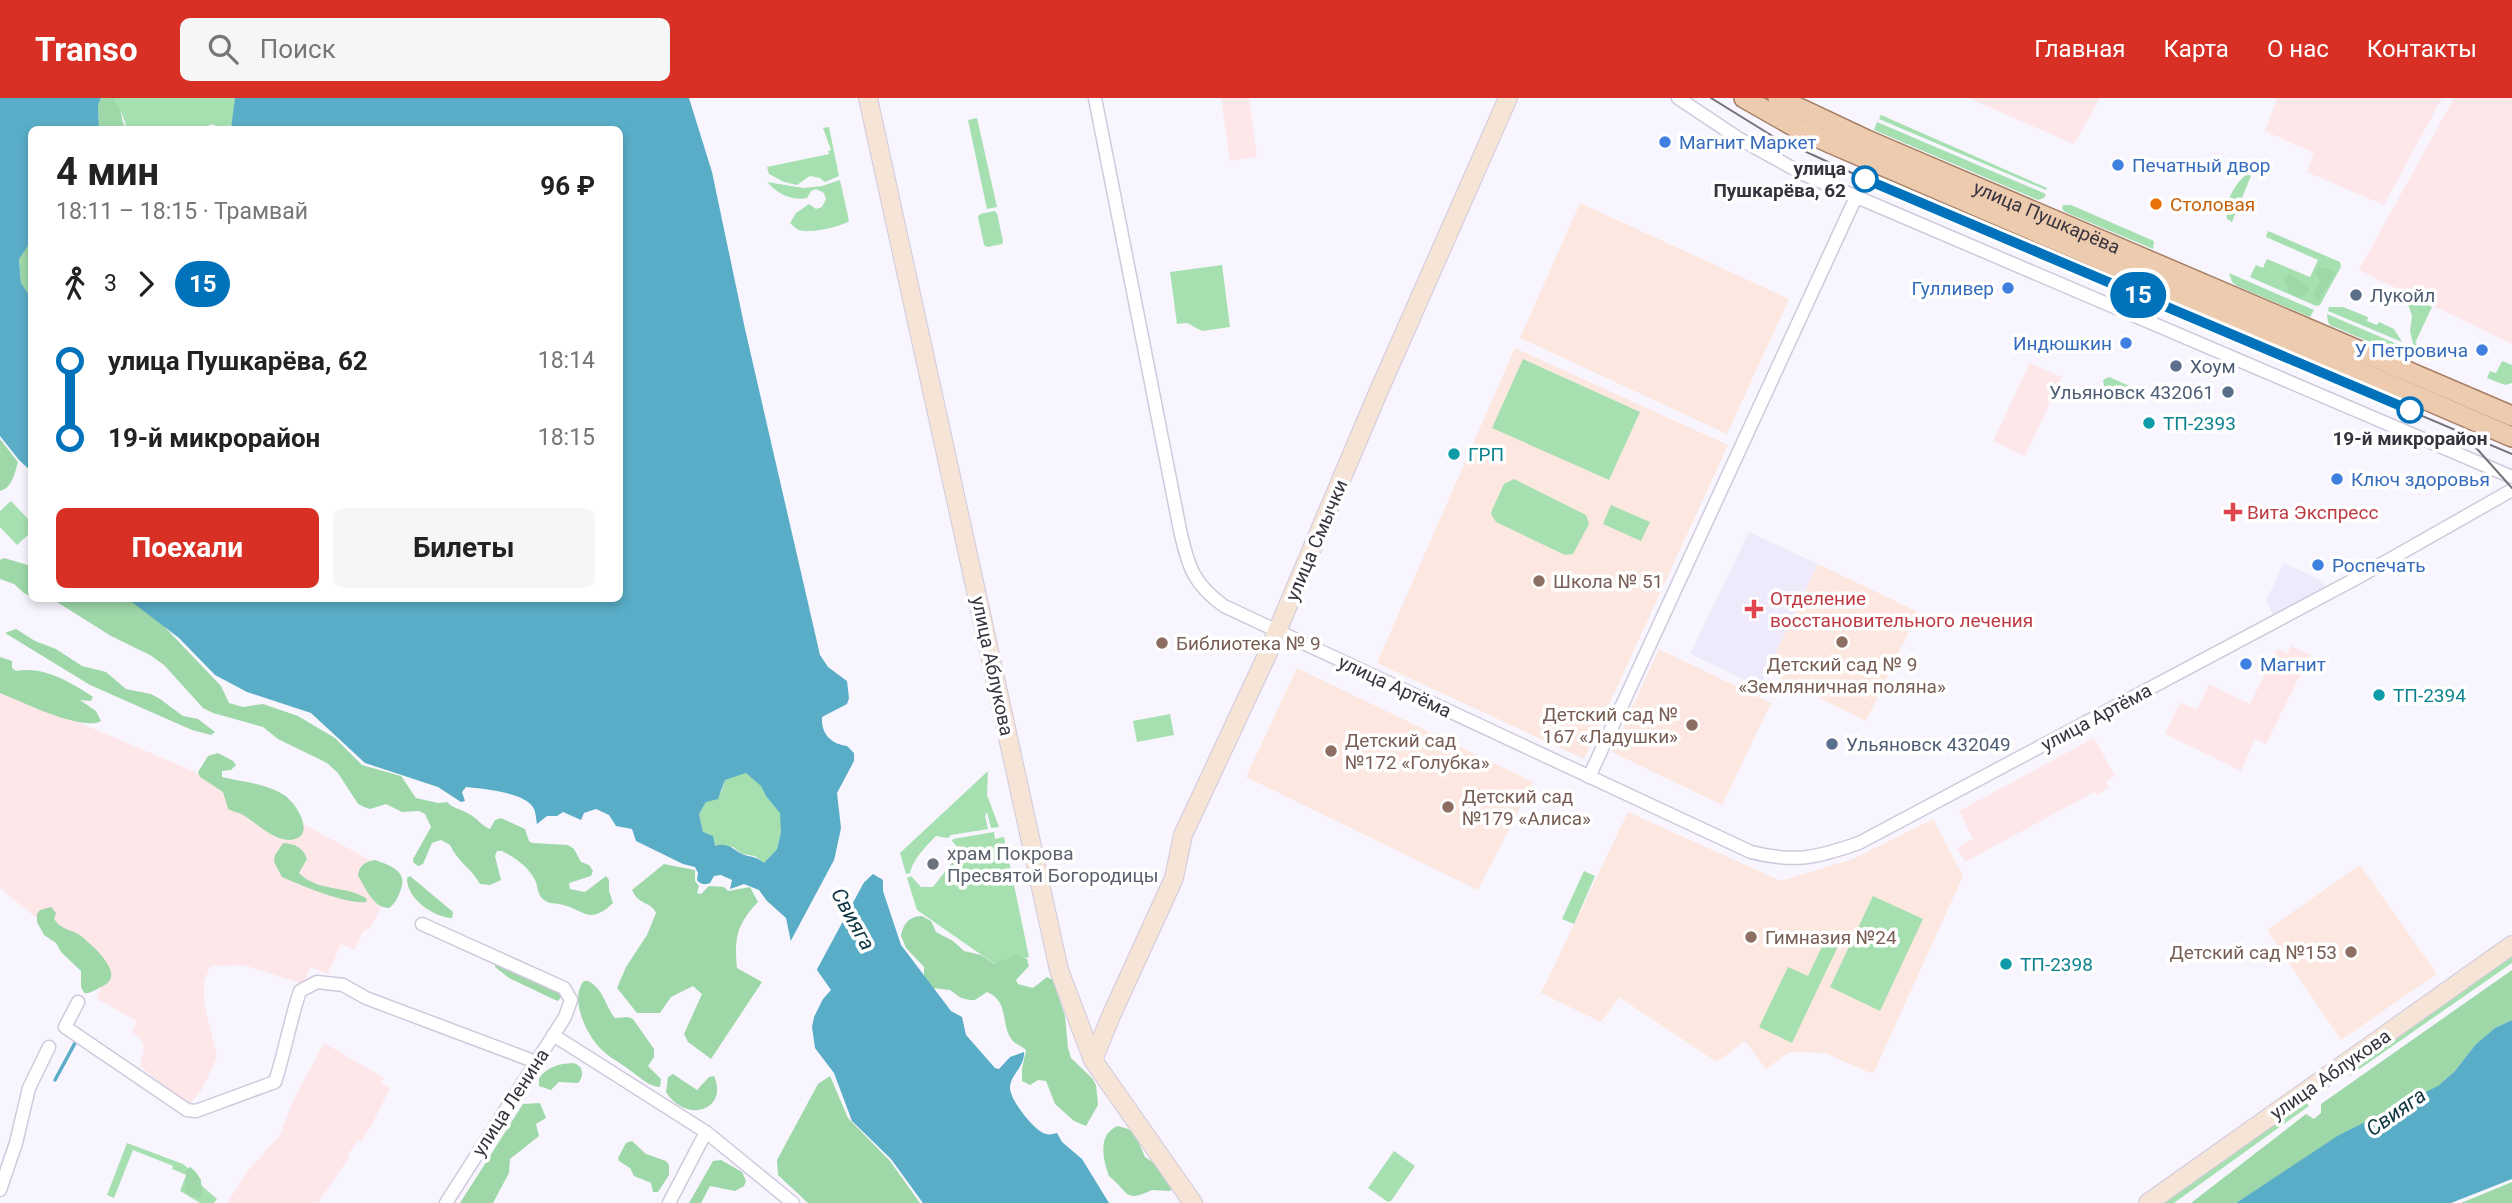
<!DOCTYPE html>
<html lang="ru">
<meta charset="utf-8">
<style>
body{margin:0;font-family:Roboto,sans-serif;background:#f6f6f6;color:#222;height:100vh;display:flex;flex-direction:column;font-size:26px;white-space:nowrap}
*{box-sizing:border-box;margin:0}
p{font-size:23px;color:#767676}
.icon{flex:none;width:38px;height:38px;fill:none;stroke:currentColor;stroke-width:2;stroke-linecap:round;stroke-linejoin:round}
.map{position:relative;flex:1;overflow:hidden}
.side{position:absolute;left:28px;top:28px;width:595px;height:476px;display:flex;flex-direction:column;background:#fff;border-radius:10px;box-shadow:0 4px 10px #0003}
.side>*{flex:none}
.badge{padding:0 14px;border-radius:23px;font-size:24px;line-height:46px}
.map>.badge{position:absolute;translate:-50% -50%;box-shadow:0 0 0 4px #fff}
.legs{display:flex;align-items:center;gap:10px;height:77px;padding:0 28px;font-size:23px}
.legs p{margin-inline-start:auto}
.headline{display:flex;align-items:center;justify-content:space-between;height:119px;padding:0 28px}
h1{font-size:38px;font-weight:700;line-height:52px}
.button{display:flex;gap:14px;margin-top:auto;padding:14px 28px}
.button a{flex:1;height:80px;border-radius:10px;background:#d93025;color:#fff;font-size:28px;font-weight:700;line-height:80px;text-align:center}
.button a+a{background:#f6f6f6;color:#222}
ul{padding:0 28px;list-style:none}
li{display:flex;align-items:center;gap:24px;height:77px;font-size:26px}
li i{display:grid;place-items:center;width:10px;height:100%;margin:0 9px;background:currentColor}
li i::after{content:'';width:18px;height:18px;margin:-9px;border:5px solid;border-radius:50%;background:#fff}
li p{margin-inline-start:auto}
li:first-child i{background:linear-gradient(#0000 50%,currentColor 0)}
li:last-child i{background:linear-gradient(currentColor 50%,#0000 0)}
header{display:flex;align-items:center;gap:42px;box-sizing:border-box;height:98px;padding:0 35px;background:#d93025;color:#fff}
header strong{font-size:33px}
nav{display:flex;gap:38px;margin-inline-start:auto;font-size:24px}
.search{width:490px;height:63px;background:#f6f6f6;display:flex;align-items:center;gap:18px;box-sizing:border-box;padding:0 24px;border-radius:10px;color:#767676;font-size:26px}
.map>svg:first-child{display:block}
</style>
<header>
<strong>Transo</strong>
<div class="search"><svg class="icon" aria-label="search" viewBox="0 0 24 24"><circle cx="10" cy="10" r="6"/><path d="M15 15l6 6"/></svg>Поиск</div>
<nav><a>Главная</a><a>Карта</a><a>О нас</a><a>Контакты</a></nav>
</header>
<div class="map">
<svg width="2512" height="1105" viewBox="0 0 2512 1105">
<rect width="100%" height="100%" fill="#f8f5fe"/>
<g fill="#efeafb">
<polygon points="1749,434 1818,466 1760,589 1690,556"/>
<polygon points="2284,465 2323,483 2326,491 2274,518 2266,503"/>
</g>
<g fill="#fde7e9">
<polygon points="1221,0 1249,0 1257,59 1230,63"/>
<polygon points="1968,0 2100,0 2074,46"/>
<polygon points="2277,0 2442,0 2384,107 2307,74 2314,55 2265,33"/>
<polygon points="2454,0 2512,0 2512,246 2359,172"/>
<polygon points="2030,265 2062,279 2025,358 1993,343"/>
<polygon points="2291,548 2310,557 2266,646 2255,641 2241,673 2165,636 2180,604 2197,612 2209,586 2250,606 2277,551 2287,556"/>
<polygon points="0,591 247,696 396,776 397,779 370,830 363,833 355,852 341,846 328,876 310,869 303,886 244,867 212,868 209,871 204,884 204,904 217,959 202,991 188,1008 140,968 144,950 141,941 132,934 137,923 97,901 105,877 0,790"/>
<polygon points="2094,640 2115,678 2106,683 2109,690 2097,697 2094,694 1965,764 1957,750 1973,741 1959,713"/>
<polygon points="324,945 384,980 381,985 390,990 371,1028 361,1044 358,1042 355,1046 348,1057 350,1058 318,1105 313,1103 312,1105 227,1105 247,1074 280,1037 294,1001"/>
</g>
<g fill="#fce8e0">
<polygon points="1580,105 1789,201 1727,336 1520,240"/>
<polygon points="1515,250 1728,347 1584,661 1377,565"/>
<polygon points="1818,466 1918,514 1866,623 1767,574"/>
<polygon points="1659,551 1771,605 1722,707 1612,654"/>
<polygon points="1297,570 1533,684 1478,792 1246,679"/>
<polygon points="1628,714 1781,783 1853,761 1933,721 1963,778 1873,976 1825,955 1789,954 1766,971 1745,943 1717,964 1619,899 1601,924 1541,895"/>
<polygon points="2360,767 2437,876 2341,942 2267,832"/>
</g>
<g fill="#a6e0b1">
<polygon points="116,0 235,0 233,27 220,29 211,26 204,32 127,31 122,16 115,4"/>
<polygon points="1881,17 2047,90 2046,92 1879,21"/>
<polygon points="977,20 997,109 987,111 968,22"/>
<polygon points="1877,24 2046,96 2044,100 2038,102 1874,32"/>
<polygon points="829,29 839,78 825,84 820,80 810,78 797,87 784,84 769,76 767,69 829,56 828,53 831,52 823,30"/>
<path d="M2247,76L2251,78L2232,124L2227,121C2223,106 2235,85 2247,76Z"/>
<path d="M840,82L849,123C841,129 808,136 799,132C796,131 792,127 790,125L796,115L809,106L816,111L822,109L826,101L824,95L816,91L811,93L807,100C791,103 778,96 767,84L804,90L822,88Z"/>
<polygon points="2063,107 2071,107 2154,143 2153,151 2065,114 2062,111"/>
<polygon points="994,113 997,115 1003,143 1002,146 987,149 984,147 978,119 980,116"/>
<polygon points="2268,133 2340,164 2341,169 2320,207 2316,208 2250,179 2256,167 2263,170 2267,161 2310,179 2318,162 2266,139"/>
<polygon points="1222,167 1230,229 1202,233 1187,225 1177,226 1170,174"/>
<polygon points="2229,175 2314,212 2310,219 2237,188 2232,184"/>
<polygon points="2404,195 2432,209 2415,245 2436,255 2434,258 2414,249 2410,233 2412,218"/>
<polygon points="2329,209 2343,209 2368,219 2367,223 2377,227 2379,224 2394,231 2402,244 2328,213"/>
<polygon points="2327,216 2404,249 2407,260 2330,227 2328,224"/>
<polygon points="1523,261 1640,314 1609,382 1492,330"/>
<polygon points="2502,263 2512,267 2512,285 2505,287 2487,280 2490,273 2496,275"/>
<polygon points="2109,279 2136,291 2137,299 2131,301 2104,288 2103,282"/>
<polygon points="1514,381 1586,417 1589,426 1573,456 1565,457 1496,424 1491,416 1492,412 1504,386"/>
<polygon points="11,403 31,424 31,434 17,447 0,429 0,413"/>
<polygon points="1611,407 1650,424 1641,443 1603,426"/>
<polygon points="1170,616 1174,637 1137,644 1133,623"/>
<path d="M988,673L987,697L999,729L991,730L987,714L985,718L988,731L951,737L948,740L936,738C926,748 913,761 910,775L906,776L900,755Z"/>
<polygon points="746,674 761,687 766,698 781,715 781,734 777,751 764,765 755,758 742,756 733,749 715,749 703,734 699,716 706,704 721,695 725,682"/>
<polygon points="994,734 995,741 1004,739 1029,859 996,867 917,812 907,780 911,778 921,789 933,789 958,757 959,751 952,743 953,741"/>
<polygon points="1584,773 1595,778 1574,826 1562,821"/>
<polygon points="1873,798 1923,821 1880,913 1830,889"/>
<polygon points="1828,836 1841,842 1792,945 1759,929 1788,869 1808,878"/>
<polygon points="2512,857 2512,865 2348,979 2363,961"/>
<polygon points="2305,1003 2309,1008 2174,1105 2160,1105"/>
<polygon points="127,1045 183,1066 201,1081 201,1087 217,1101 214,1105 200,1105 180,1093 186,1077 172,1071 173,1068 133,1052 114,1100 107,1097"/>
<polygon points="1394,1053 1415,1068 1391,1103 1388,1104 1368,1090"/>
</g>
<g fill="#9ed8a9">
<path d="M101,0H116L115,4C125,16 119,22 127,31H99L98,7Z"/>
<polygon points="31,143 31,200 21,185 19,160"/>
<polygon points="2319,169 2333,172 2335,175 2318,204 2313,197 2320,183 2315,174"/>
<polygon points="2289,176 2307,187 2310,193 2299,200 2289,195 2284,180"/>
<path d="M0,341L18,364C15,375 12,390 0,393Z"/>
<polygon points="4,460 31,468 31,499 24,495 14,486 0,481 0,462"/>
<path d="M44,501H138L221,588L229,605L243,609L263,606L298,618L335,640L362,667L401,678L416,700L438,705L447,704C454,711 461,711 469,716C477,720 482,728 490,731L495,722L501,720L525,731L529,743L532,745L568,747L574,751L581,764L589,767L593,773L591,778L569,785L570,791L585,794L606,778L609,782V793L613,805C588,829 583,810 559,806C553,805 548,806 543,801C537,796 538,788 535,782C527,767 515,760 502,753H497L495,758L501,782L490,787L480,786C472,771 457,763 450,747L441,742L432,745L423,766L418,768L413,764V761L431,729L425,716L419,713L402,714L386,706L370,711L364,709L358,706L338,675L327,665L278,641L263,629L213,615L203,610L164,567L150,557L111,538L57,504Z"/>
<polygon points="16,531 35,543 56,551 82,568 106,574 126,591 151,596 160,601 183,618 198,621 215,634 211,637 192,632 90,587 5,535"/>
<path d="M0,559L12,563V570L16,573C43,568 71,584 93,599L91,603L80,602L96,613L101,623C83,634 20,603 0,595Z"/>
<path d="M218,655L233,663L236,667L231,672L222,673V679C242,684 266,685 284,697C298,706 317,740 290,742C272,742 257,725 243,717C238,714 233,714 228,711L223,694L200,679L198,674L208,658Z"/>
<path d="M283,745C295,746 303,749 307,761L299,775C317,794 348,787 367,801L366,804C348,807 300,787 282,779L274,764L275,757Z"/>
<path d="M375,762C389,767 408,773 401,791C398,799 396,805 389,810C373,810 366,790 358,778C359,767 365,764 375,762Z"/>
<path d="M664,766L695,772V783L699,788L697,795L701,796L709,788L724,789L728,793L750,789L758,804C737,826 734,840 737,870L762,884L711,961L688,944L684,936L702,896L693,888L671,899L660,915H637L617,890L626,869L647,837L656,815C652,804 638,807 632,792Z"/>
<path d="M410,778L453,814L452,820C434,820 406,800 407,780Z"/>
<path d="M51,809L56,815L54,821C62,833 72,831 81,838C93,848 127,877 103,888C96,891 91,896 84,895L81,889V873L61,854L56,845L44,837L37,824V816L40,812Z"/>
<path d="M922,818L931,823L936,834L953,843L964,853L981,857L994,866L1016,857L1027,861L1029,868L1016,882L1018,886L1033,890L1047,879L1053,882L1065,918L1068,950L1071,960L1092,980L1096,987L1098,1007L1086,1028L1074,1023L1055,1006L1046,983L1038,982L1030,987L1022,983V971L1026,952C1022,948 1015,946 1012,942C1000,926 1010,904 987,894L975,902H970L961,900L950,892L932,890L924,882V869L906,850L901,838C903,826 909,818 922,818Z"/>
<polygon points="495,861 558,891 562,898 558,903 553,901 509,880 495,869"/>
<polygon points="2512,872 2512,922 2495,930 2476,946 2454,974 2438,989 2339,1038 2236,1105 2191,1105 2306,1016 2314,1021 2321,1015 2321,1006"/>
<path d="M584,883H588C604,891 605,908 615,920L628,919L633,921L654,951V959L648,968L661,981L660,989C649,989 640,979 631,973C621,965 608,959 599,949C586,935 569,900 584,883Z"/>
<path d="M573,965C583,967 585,978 578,985L559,984L551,992L539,988V980C549,968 558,966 573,965Z"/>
<path d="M673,976L697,992L709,979L714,978C729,1011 687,1027 666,994L668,979Z"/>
<polygon points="830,978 848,1020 890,1063 920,1105 808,1105 778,1077 777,1062 818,986"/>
<polygon points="540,1005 546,1020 536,1026 539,1038 510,1061 509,1075 493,1105 460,1105 523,1006"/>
<path d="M1118,1028L1128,1031L1135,1036L1145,1059L1157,1067L1173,1090L1170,1093L1152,1092C1124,1105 1130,1095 1109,1078C1103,1061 1097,1036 1118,1028Z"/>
<polygon points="632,1043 646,1056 666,1063 669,1067 669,1077 658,1094 653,1094 651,1085 634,1078 630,1070 619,1063 618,1060 626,1045"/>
<polygon points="721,1062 742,1074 746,1083 744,1088 735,1093 710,1088 701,1105 689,1105 713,1063"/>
<path d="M190,1069C200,1075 205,1090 200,1101L187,1096L184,1090L187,1078L185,1073Z"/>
<polygon points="2512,1084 2512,1105 2461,1105"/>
</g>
<g fill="#59adc6" fill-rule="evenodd">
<polygon points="0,0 101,0 98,7 99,31 32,32 31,143 19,161 21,185 31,200 31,373 19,362 0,338"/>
<path d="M235,0H689L712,74L745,231L820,557L828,569L847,583L849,600L847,606L822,619C821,636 831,646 847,648L854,655V663L837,695L841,730L826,800L841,806L873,776L883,782V793L901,847L951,913L962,919L966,937L995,970L999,971L1010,959L1024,954C1025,968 1011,976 1010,989C1009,1001 1035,1034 1046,1036C1050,1037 1053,1036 1057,1035L1062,1044L1082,1061L1109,1105H923L891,1061L852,1023L834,975L815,950L812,929L814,919L823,901L831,892L812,865L793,854L786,820L767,803L759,792L744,786L730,791L732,782L721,777L714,778L710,785C705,787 701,787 697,782L698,775L695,769L683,766L636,743L632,731L616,728L609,717L596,711L584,715L581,722L563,714L557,718H547L537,726C536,721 536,714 533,709C523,694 484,691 466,689L462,694L465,703L461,704L438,689L365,665L311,615L247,594L215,577L179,540L128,501L620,500V32L231,31ZM746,675L761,688L766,698L780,715L781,734L777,751L764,765C754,757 752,760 742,756C732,751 728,744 715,748L713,738L703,734L699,716L706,704L718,701L725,682Z"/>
<polygon points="2512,922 2512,1081 2451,1105 2236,1105 2339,1037 2438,988 2454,974 2476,946 2495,930"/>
</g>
<polygon fill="#f8f5fe" points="841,749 835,771 836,784 831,798 840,802 842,797 857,788 869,775 815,875 809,868 793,860 788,848"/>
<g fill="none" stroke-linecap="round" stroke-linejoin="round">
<polyline stroke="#59adc6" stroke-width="3.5" points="55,982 75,945"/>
<defs>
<g id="street">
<path d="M1095,0L1180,432C1188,468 1193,486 1224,508L1751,754C1795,765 1816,760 1859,745L2357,480L2512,392"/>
<polyline points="1678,0 1738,40 1803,76 2512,379"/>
<polyline points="1589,679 1856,99"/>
<polyline points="422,826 564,890 571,902 565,919 446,1105"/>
<path d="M78,904L65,929L187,1012L196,1013L275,984C285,953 290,923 300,893L317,884L343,887L366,900L536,964"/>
<polyline points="553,937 706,1034 793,1105"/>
<polyline points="0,1092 16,1045 29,990 49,949"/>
<polyline points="669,1105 706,1034"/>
</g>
<g id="secondary">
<polyline points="868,0 1059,872 1093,962 1193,1105"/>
<polyline points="1093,962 1111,918 1174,780 1183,737 1267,557 1377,297 1508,0"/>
<polyline points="2148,1105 2512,847"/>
</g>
<g id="primary">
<polyline points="1744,0 1795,29 1830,45 2512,339"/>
<path id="s1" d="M1778,0L1867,42L2512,318"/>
</g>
</defs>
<use href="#street" stroke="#cfc9dd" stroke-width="15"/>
<use href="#secondary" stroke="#cfc9dd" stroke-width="20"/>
<use href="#primary" stroke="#a67f64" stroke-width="22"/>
<use href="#street" stroke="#fff" stroke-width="12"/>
<use href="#secondary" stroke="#f6e5d7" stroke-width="18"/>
<use href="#primary" stroke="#edcbaf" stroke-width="19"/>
<g stroke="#75727b" stroke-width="2">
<polyline points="1711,0 1774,39 1878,87 2512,356"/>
<polyline points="2470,343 2512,390"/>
</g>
</g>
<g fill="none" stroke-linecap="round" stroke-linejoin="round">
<defs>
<polyline id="line-1" points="1865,81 2410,312"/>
</defs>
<use href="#line-1" stroke="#fff" stroke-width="16"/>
<use href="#line-1" stroke="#0072bc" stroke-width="10"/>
</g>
<g fill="#3f7fe0" stroke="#fff" stroke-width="2.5">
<circle cx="1665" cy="44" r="7"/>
<circle cx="2118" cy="67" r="7"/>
<circle cx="2008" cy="190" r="7"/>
<circle cx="2126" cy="245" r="7"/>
<circle cx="2482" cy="252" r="7"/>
<circle cx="2337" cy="381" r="7"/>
<circle cx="2318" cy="467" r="7"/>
<circle cx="2246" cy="566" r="7"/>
</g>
<g fill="#fff" stroke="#0072bc" stroke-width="3.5">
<circle cx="1865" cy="81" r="12"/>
<circle cx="2410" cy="312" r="12"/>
</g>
<circle fill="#e8710a" stroke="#fff" stroke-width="2.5" cx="2156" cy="106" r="7"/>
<g fill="#5c6f8a" stroke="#fff" stroke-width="2.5">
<circle cx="2356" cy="197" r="7"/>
<circle cx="2176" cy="268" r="7"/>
<circle cx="2228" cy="294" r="7"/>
<circle cx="1832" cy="646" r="7"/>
</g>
<g fill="#0f9aa8" stroke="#fff" stroke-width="2.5">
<circle cx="2149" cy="325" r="7"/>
<circle cx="1454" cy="356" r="7"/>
<circle cx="2379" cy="597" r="7"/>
<circle cx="2006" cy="866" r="7"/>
</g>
<g fill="#e0444e" stroke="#fff" stroke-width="2.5">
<path d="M2229.5 403.5h7v7h7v7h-7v7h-7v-7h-7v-7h7z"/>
<path d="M1750.5 500.5h7v7h7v7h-7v7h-7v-7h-7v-7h7z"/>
</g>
<g fill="#8d6e63" stroke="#fff" stroke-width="2.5">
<circle cx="1539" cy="483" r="7"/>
<circle cx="1842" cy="544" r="7"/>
<circle cx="1162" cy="545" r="7"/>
<circle cx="1692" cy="627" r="7"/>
<circle cx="1331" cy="653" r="7"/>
<circle cx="1448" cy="709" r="7"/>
<circle cx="1751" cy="839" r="7"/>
<circle cx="2351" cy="854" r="7"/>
</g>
<circle fill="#6b7280" stroke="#fff" stroke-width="2.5" cx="933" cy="766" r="7"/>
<g text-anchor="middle" stroke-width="7" stroke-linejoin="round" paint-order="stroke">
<g font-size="19" fill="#366cbe" stroke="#fff" text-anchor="start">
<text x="1679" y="51">Магнит Маркет</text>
<text x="2132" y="74">Печатный двор</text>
<text x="1994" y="197" text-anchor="end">Гулливер</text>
<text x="2112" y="252" text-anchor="end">Индюшкин</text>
<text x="2468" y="259" text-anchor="end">У Петровича</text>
<text x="2351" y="388">Ключ здоровья</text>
<text x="2332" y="474">Роспечать</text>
<text x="2260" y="573">Магнит</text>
</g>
<g font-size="19" font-weight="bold" fill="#37343d" stroke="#fff" text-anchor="end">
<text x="1846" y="77">улица<tspan x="1846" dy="22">Пушкарёва, 62</tspan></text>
<text x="2410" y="347" text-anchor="middle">19-й микрорайон</text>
</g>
<g font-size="19" fill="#c56008" stroke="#fff" text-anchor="start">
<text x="2170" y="113">Столовая</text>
</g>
<g font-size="19" fill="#37343d" stroke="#fff">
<text dy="7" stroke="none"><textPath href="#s1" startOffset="294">улица Пушкарёва</textPath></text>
<text transform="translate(1316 442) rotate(-67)" y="7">улица Смычки</text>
<text transform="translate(993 568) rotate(78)" y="7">улица Аблукова</text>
<text transform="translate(1395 588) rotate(25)" y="7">улица Артёма</text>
<text transform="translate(2096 619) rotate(-28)" y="7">улица Артёма</text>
<text transform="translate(2330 976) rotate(-35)" y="7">улица Аблукова</text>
<text transform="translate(510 1004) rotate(-57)" y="7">улица Ленина</text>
</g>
<g font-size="19" fill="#4e5e75" stroke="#fff" text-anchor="start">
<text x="2370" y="204">Лукойл</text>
<text x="2190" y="275">Хоум</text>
<text x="2214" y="301" text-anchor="end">Ульяновск 432061</text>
<text x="1846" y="653">Ульяновск 432049</text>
</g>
<g font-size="19" fill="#0d838f" stroke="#fff" text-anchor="start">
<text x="2163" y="332">ТП-2393</text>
<text x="1468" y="363">ГРП</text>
<text x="2393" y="604">ТП-2394</text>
<text x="2020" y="873">ТП-2398</text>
</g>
<g font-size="19" fill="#be3a42" stroke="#fff" text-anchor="start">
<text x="2247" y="421">Вита Экспресс</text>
<text x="1770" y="507">Отделение<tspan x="1770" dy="22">восстановительного лечения</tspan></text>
</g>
<g font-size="19" fill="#785e54" stroke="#fff" text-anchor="start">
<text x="1553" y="490">Школа № 51</text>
<text x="1176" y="552">Библиотека № 9</text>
<text x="1842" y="573" text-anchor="middle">Детский сад № 9<tspan x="1842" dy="22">«Земляничная поляна»</tspan></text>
<text x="1678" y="623" text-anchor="end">Детский сад №<tspan x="1678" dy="22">167 «Ладушки»</tspan></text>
<text x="1345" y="649">Детский сад<tspan x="1345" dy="22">№172 «Голубка»</tspan></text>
<text x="1462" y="705">Детский сад<tspan x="1462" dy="22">№179 «Алиса»</tspan></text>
<text x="1765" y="846">Гимназия №24</text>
<text x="2337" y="861" text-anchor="end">Детский сад №153</text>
</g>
<g font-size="19" fill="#5b616d" stroke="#fff" text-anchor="start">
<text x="947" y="762">храм Покрова<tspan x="947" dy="22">Пресвятой Богородицы</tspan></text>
</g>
<g font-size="21" font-style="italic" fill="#0e3641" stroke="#fff">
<text transform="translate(853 821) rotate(61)" y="7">Свияга</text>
<text transform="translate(2396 1014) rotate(-35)" y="7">Свияга</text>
</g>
</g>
</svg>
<b class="badge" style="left:2138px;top:197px;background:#0072bc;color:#fff">15</b>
<section class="side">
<div class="headline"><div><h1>4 мин</h1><p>18:11 – 18:15 · Трамвай</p></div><b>96 ₽</b></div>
<div class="legs"><svg class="icon" aria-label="walk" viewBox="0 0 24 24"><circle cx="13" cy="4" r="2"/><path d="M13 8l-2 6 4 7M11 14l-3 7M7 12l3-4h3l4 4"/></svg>3<svg class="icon" aria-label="forward" viewBox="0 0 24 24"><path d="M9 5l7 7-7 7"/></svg><b class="badge" style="background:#0072bc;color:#fff">15</b></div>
<ul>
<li><i style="color:#0072bc"></i><b>улица Пушкарёва, 62</b><p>18:14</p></li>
<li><i style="color:#0072bc"></i><b>19-й микрорайон</b><p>18:15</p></li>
</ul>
<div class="button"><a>Поехали</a><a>Билеты</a></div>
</section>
</div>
